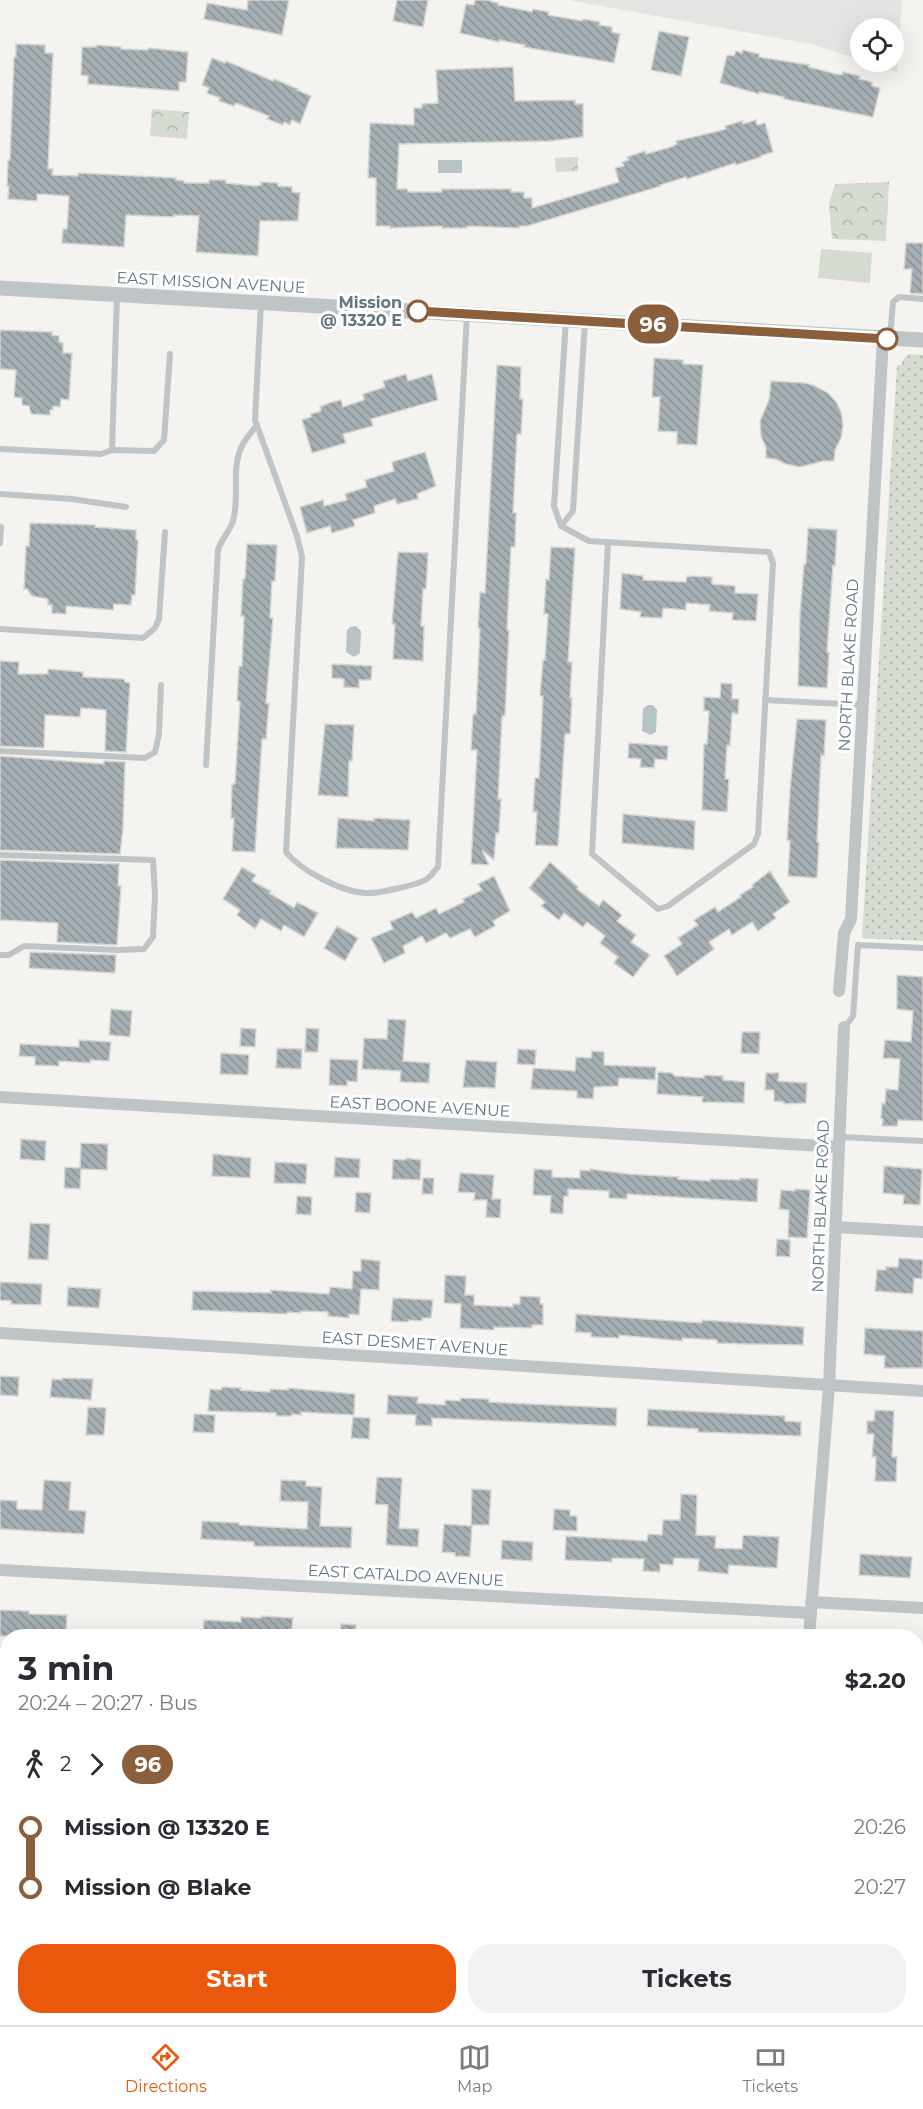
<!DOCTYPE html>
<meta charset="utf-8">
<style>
body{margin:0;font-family:Montserrat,sans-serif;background:#f2f2f3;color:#2b2b33;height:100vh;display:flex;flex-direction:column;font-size:22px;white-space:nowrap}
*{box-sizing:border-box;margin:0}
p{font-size:20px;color:#7c7c81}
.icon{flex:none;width:33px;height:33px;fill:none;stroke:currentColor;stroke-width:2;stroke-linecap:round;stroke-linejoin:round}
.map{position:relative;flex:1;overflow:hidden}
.drawer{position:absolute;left:0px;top:1629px;width:924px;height:396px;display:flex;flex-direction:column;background:#fff;border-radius:24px 24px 0 0;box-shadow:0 6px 24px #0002}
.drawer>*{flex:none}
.badge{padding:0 12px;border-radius:20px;font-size:21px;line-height:39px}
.buttons{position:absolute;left:850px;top:18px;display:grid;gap:12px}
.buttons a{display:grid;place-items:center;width:54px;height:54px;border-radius:50%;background:#fff;box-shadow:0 6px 24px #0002;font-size:30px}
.map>.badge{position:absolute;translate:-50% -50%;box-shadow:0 0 0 3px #fff}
.legs{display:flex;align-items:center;gap:9px;height:66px;padding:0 18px;font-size:20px}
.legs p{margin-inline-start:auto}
.summary{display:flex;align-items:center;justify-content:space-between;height:102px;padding:0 18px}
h1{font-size:33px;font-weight:700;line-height:45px}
.cta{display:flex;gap:12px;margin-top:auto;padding:12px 18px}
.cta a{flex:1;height:69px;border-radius:24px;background:#ea580c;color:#fff;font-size:24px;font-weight:700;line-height:69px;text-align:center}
.cta a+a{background:#f2f2f3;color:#2b2b33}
ul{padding:0 18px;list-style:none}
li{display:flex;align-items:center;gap:21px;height:60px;font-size:22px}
li i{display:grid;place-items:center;width:9px;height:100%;margin:0 8px;background:currentColor}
li i::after{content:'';width:15px;height:15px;margin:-8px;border:4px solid;border-radius:50%;background:#fff}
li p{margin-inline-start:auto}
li:first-child i{background:linear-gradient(#0000 50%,currentColor 0)}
li:last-child i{background:linear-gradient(currentColor 50%,#0000 0)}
.tabs{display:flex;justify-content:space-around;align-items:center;height:84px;border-top:2px solid #e1e1e2;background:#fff;font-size:16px;color:#7c7c81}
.tabs a{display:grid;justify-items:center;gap:3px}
.tabs .selected{color:#ea580c}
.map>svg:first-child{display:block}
</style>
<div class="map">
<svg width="923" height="2025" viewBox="0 0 923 2025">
<defs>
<pattern id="grass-dots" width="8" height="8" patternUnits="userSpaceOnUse" patternTransform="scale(1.5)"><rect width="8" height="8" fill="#d5dbd0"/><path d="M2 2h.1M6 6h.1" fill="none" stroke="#b0b6ae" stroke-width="1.8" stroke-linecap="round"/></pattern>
<pattern id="park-crowns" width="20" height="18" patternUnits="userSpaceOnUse" patternTransform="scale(1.5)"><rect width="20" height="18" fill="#d5dbd0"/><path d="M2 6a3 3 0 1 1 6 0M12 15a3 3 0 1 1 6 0" fill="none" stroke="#b0b6ae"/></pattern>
<pattern id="building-back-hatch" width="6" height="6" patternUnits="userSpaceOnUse" patternTransform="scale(1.5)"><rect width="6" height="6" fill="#a5afb3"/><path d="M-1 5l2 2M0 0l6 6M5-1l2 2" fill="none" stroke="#8a9397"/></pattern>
</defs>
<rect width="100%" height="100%" fill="#f4f3ef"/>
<g fill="#e4e5e3">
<polygon points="568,0 902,0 897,72 865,62 894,62 894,28 861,28 861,60 811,44"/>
<rect x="330" y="2018" width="446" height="7"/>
</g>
<g fill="url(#grass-dots)">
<polygon points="909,354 923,355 923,941 862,938 897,365 901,365 904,358"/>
<polygon points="482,2018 598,2018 598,2024"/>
<polygon points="602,2018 776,2018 776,2025 617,2025 602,2024"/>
</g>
<g fill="url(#park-crowns)">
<polygon points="152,109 189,112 187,139 150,136"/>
<polygon points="578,157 578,171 556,172 555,158"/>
<polygon points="889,182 886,241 832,239 829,204 835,184"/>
</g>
<polygon fill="#d5dbd0" points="821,249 872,253 870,283 818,278"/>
<g fill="#b6c4c6">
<rect x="438" y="160" width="24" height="13"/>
<polygon points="356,626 361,631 360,653 354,657 346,652 347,630 350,627"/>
<polygon points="648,705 653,705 657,710 656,732 651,735 642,731 643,709"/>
</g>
<g fill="url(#building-back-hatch)" stroke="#d5d5d2" stroke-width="1.5">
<polygon points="248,0 289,0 282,35 204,19 207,3 247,10"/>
<polygon points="397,0 428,0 423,27 393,21"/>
<polygon points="475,0 486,0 498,3 498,5 532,12 533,9 549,12 548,15 582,21 583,19 600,22 599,25 612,27 612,32 620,34 614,63 524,47 525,45 499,40 499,42 460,33 466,4 474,5"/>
<polygon points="659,31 689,37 681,76 651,70"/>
<polygon points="16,44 45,45 45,53 53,53 48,169 53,169 52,175 78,176 78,173 176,178 176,180 184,181 184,183 209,183 209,180 226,180 226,183 255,186 261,185 261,182 278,183 278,186 292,187 292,192 300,193 298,221 260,221 258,256 196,252 199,216 174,215 174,217 126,215 124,247 62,243 63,229 67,229 69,196 37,194 37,201 8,199 9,186 7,186 8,160 10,160 14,57 16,57"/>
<polygon points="96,45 121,47 121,49 148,50 148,48 188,52 186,82 179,82 179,91 88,84 88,76 81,75 82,47 96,47"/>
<polygon points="743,50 759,54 759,57 809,65 809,67 836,74 842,75 843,72 860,76 859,79 872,82 872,86 880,88 873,117 784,99 784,97 759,92 759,94 720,83 727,55 734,56 736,51 742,53"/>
<polygon points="212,58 225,63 226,61 273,81 274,79 298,89 297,90 311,96 300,124 292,120 290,125 284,122 283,125 267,119 269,116 236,103 234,106 219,101 220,98 207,93 209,88 202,85"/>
<polygon points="513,67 515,101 575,100 575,104 583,104 583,137 550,141 399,144 397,189 407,189 408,192 442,192 442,189 511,189 511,192 524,192 524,198 532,198 532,208 619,182 615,168 624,166 622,162 629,160 627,157 645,151 646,154 671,147 677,144 676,141 719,131 726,129 725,126 742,121 743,124 756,120 757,125 765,123 773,152 760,156 761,157 736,165 735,163 687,179 686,177 660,185 661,186 527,226 519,226 519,228 467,226 467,228 442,228 442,226 390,228 390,226 376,226 376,178 368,178 370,123 414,125 414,108 422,108 422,104 438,103 436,70"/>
<polygon points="906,243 923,243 923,294 910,293 912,269 904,269"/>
<polygon points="0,330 52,332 52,335 59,336 59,342 63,343 63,353 72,353 69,400 61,399 60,407 53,406 53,410 50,410 50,415 31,414 29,406 22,405 22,398 14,397 16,370 0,369"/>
<polygon points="654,358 683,360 683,364 703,365 697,445 677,444 677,432 658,431 660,397 652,397"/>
<polygon points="497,365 521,367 520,399 523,399 521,434 517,434 513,513 516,513 515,547 511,547 507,630 509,630 505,716 502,716 498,799 501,799 499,833 496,833 494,860 482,850 489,865 471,864 477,750 471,750 473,714 476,714 480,629 478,628 480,592 485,593"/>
<polygon points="406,374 408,381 432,374 438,400 371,419 373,426 343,434 346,443 312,453 302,420 311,417 311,414 321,411 320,407 329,403 341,400 343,407 364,400 363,394 385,387 383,381"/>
<polygon points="771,381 805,383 815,386 828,393 836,402 841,412 843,425 841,438 835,450 834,461 823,461 800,467 786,464 775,459 766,458 766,448 761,436 760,421 769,400"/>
<polygon points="425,452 436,486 417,494 418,499 397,504 395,499 374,506 375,513 353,520 355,526 332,533 330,526 307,533 300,507 323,500 324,506 347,500 345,494 367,487 365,480 394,471 392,462"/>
<polygon points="30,523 95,525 95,527 136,530 136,540 138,540 135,595 132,595 131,605 114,604 113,610 66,606 66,614 52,613 52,605 48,605 48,599 32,596 27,589 24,589 26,546 29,546"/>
<polygon points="808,528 837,530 835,566 833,565 827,652 829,653 827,688 798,686 800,615 804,564 806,564"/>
<polygon points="247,544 277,545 275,581 272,581 270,618 273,618 266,703 269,704 266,739 262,739 255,852 232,851 234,818 231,818 232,784 235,784 240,701 237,701 239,666 242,666 244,616 241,616 243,579 245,579"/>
<polygon points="551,547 575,548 568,662 572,662 570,698 572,698 570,734 565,734 558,846 535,845 537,812 533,812 535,778 539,778 543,696 540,696 543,660 545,660 548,614 544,614 546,579 549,580"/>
<polygon points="398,552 428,553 426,589 423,589 421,626 424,626 423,661 393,659 395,624 392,624"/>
<polygon points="622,573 643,576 643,580 686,582 687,576 712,577 712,584 735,586 735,593 758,594 756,621 732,620 733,613 709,611 710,605 686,603 686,610 663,608 662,618 640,617 641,612 620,609"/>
<polygon points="0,661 19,662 18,674 48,674 48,669 83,672 83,677 124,679 125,682 130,683 126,752 105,751 106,710 81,708 80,717 45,715 44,748 0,746"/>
<polygon points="332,664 372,666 371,680 359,680 359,688 344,687 344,679 332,678"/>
<polygon points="721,683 732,684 732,699 739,699 738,714 732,713 730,746 727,745 725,779 729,779 727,812 702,810 704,744 707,744 709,711 704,711 704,697 720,698"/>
<polygon points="797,719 826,720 824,756 821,755 817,842 819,842 817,878 788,876 790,841 787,840 790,790"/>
<polygon points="325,724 354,725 352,761 349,761 348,797 318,795"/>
<polygon points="629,743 668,746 667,760 655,759 654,768 640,767 641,759 628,758"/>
<polygon points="0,756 104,764 104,761 125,762 123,828 120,854 0,850"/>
<polygon points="623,814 695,821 694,850 622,843"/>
<polygon points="338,818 374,821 374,818 410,820 408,850 336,848"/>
<polygon points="0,860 119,864 118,886 121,886 117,945 57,942 58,923 0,920"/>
<polygon points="550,862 578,887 577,889 599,906 603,900 622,915 617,921 636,935 631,942 650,955 633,977 614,963 618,957 600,943 605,936 587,922 583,927 564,913 559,920 541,906 545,902 529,888"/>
<polygon points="242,867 256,875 252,881 271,891 269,893 294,908 297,902 318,913 304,937 284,925 281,931 261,919 255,929 237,915 240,910 223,899"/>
<polygon points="770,871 790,902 773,914 776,918 758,931 752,922 732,935 729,929 709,942 714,949 677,976 664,956 682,944 678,938 698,925 694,920 715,907 718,912 741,897 740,895 753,887 752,885"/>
<polygon points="494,876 510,911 493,921 495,926 475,937 470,929 450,938 446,933 426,943 422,936 403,946 405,953 384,963 371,938 393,929 390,922 412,912 416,918 436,908 439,914 464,902 463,899 482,890 478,884"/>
<polygon points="337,926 358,938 345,961 324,948"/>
<polygon points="30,952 116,955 115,973 29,968"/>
<polygon points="897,975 923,977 923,1121 898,1120 897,1126 882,1126 883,1119 881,1118 882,1103 885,1104 886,1089 898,1090 900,1059 883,1058 885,1040 911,1042 913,1011 897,1009"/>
<polygon points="111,1009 132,1011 130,1037 109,1035"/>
<polygon points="388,1019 406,1020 403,1061 430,1063 429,1083 400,1082 401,1071 362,1069 364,1038 387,1039"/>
<polygon points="241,1028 256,1029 255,1047 240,1046"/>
<polygon points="306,1028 319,1029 318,1052 305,1052"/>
<polygon points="742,1032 760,1032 759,1054 741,1053"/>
<polygon points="79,1040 111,1042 109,1061 90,1060 90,1063 59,1061 59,1066 35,1065 35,1057 19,1056 20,1044 79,1047"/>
<polygon points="277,1048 302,1049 301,1069 276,1068"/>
<polygon points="518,1049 536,1050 535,1065 517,1064"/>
<polygon points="592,1051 604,1052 604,1065 656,1067 655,1080 619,1078 618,1086 594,1087 593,1099 577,1098 577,1091 531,1089 533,1068 575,1071 576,1057 591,1058"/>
<polygon points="221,1053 249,1055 248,1075 220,1074"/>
<polygon points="330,1059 358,1060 357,1082 347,1081 347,1086 329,1085"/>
<polygon points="466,1060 497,1062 495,1088 463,1087"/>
<polygon points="658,1072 672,1073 675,1076 704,1078 704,1075 723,1076 723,1080 745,1082 744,1103 702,1102 703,1097 657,1094"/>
<polygon points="766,1073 779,1073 778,1081 807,1083 806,1103 784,1104 784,1102 774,1101 774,1090 765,1090"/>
<polygon points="21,1139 46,1141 45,1161 20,1159"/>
<polygon points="81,1143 108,1144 107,1170 81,1169 80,1189 64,1188 65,1167 80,1168"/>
<polygon points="213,1154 251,1158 250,1178 212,1176"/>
<polygon points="335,1157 360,1159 359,1178 334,1177"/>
<polygon points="406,1158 421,1160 420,1180 392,1179 393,1159 406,1160"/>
<polygon points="275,1162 307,1164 306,1184 274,1183"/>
<polygon points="884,1166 922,1169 920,1205 903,1204 904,1195 883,1193"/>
<polygon points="534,1169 552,1170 552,1177 580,1178 580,1170 590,1171 590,1169 628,1174 679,1177 678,1179 710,1181 710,1179 740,1180 740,1178 758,1179 757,1202 627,1194 627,1199 609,1198 609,1191 568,1189 568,1196 564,1196 563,1214 550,1213 551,1196 533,1195"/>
<polygon points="460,1173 494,1175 492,1199 501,1199 500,1218 486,1217 487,1200 474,1200 475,1193 458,1192"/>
<polygon points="423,1178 434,1178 433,1194 422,1194"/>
<polygon points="795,1189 810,1190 807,1238 788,1237 789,1210 779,1209 781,1190 795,1191"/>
<polygon points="356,1192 371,1193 370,1213 355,1212"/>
<polygon points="297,1196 312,1197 311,1215 296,1214"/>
<polygon points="30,1223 50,1224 48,1260 28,1259"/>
<polygon points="777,1239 790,1240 790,1257 776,1256"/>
<polygon points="899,1258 923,1260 922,1279 914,1278 913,1294 875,1291 877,1270 886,1270 886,1267 898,1267"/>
<polygon points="361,1259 380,1261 379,1290 361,1289 359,1315 349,1314 349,1318 328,1316 328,1312 301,1311 301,1313 287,1312 287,1314 192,1310 193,1291 271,1293 271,1290 329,1294 330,1287 352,1289 353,1271 361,1271"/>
<polygon points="445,1275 466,1276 465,1295 474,1295 474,1305 513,1307 513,1304 520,1304 520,1296 540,1297 540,1304 543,1304 543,1325 532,1325 532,1328 494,1327 494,1330 460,1328 461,1304 444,1303"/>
<polygon points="0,1282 42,1284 41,1305 11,1304 11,1301 0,1300"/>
<polygon points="68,1287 101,1289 99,1308 67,1306"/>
<polygon points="393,1298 433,1300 431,1318 422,1318 422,1321 409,1320 408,1322 391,1321"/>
<polygon points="576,1314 702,1323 702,1320 804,1327 803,1345 745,1344 717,1343 717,1340 682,1338 682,1341 619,1335 619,1338 591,1337 591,1333 575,1332"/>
<polygon points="865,1328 923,1331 923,1368 884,1368 885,1356 864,1354"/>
<polygon points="0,1376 19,1377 18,1396 0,1395"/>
<polygon points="62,1378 93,1379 91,1400 50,1397 52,1379 62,1380"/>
<polygon points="222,1387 241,1388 240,1390 270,1392 270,1389 288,1390 288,1388 355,1394 354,1415 301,1412 301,1415 292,1414 292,1416 276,1416 276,1413 208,1411 210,1389 221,1390"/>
<polygon points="388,1395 418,1397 417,1403 445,1405 445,1400 460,1401 461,1398 489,1399 489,1402 617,1408 616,1426 432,1418 432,1426 415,1425 416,1415 387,1414"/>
<polygon points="88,1407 106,1408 104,1435 86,1435"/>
<polygon points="648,1409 785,1416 785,1421 801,1422 801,1436 698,1432 698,1429 647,1426"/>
<polygon points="875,1410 894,1411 892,1457 897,1457 896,1482 875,1481 876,1457 872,1457 874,1434 867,1434 867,1421 874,1421"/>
<polygon points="194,1414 215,1415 214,1433 193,1432"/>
<polygon points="353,1417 370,1418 369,1439 351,1438"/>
<polygon points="377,1477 402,1478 399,1528 419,1529 418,1547 386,1545 388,1505 375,1504"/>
<polygon points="44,1480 71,1482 69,1510 86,1511 84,1534 0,1529 0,1500 17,1501 17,1509 42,1510"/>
<polygon points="281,1480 306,1481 306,1486 322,1487 320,1526 352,1527 351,1548 254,1546 254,1542 201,1539 202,1521 239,1523 239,1525 307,1529 308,1502 280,1501"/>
<polygon points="472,1489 491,1490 489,1525 471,1525"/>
<polygon points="681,1494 697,1495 696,1535 716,1536 715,1548 742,1549 743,1535 779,1537 777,1568 729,1565 728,1574 698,1571 699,1559 674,1558 673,1565 660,1564 660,1572 643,1571 644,1559 612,1558 612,1562 565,1560 566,1536 647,1541 648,1534 662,1535 663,1520 680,1520"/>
<polygon points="554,1509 570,1510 570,1516 577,1516 577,1531 553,1530"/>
<polygon points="444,1524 472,1526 470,1557 455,1556 455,1553 442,1552"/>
<polygon points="502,1540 533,1542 532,1561 501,1559"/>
<polygon points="860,1554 912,1557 910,1578 859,1575"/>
<polygon points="0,1610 29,1611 29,1614 67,1615 66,1635 17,1633 17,1636 0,1636"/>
<polygon points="261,1616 293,1618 291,1636 203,1636 204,1620 241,1622 241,1617 261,1618"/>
<polygon points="341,1624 356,1625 355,1636 340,1636"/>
</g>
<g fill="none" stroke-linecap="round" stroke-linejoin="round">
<g stroke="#bfc4c6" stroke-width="6">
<path d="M261,302L255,420L297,536L302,557L286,852C301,871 342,892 366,893C377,894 416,885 425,880C430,878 434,871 438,867L467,314"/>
<polyline points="566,320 554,506 561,526 589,541 769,552 773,563 758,834 754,844 668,906 658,909 592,854 608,542"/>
<polyline points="890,338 893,302 899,297 923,299"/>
<polyline points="0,449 101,454 112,450 154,451 164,440 170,354"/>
<polyline points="112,450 117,295"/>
<polyline points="0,494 72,499 126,507"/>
<polyline points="561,526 573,511 585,321"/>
<polyline points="0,543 1,527"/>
<polyline points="0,629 143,638 155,628 159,619 165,532"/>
<polyline points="765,700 862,705"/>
<polyline points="0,751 145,758 155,752 159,734 161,685"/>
<path d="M206,765L218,550C222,538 230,531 233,521C240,497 231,471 241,448C244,440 252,432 257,425"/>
<polyline points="0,855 153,860 155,895 153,937 144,949 117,950 24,946 9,955 0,955"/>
<polyline points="845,1027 853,1016 858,945 923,948"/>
<polyline points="840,1137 923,1141"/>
<polyline points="916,1768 923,1768"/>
<polyline points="151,2018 152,2025"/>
<polyline points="847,2025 847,2018"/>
</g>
<g stroke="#bfc4c6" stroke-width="12">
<polyline points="839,991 844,933 851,919 883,338"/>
<polyline points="0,1097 839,1147"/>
<polyline points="836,1227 923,1232"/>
<polyline points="0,1333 923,1391"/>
<polyline points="0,1570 811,1613"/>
<polyline points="811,1602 923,1608"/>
<polyline points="809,1636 829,1386 844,1027"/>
<polyline points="0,1802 8,1802"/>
<polyline points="789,2025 789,2018"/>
</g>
<polyline stroke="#bfc4c6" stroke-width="15" points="0,288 923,340"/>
</g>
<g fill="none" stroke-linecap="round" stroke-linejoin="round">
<defs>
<polyline id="line-1" points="418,311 887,339"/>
</defs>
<use href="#line-1" stroke="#fff" stroke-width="14"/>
<use href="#line-1" stroke="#8b5e3c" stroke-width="9"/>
</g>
<g fill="#fff" stroke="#8b5e3c" stroke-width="3">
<circle cx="418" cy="311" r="10"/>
<circle cx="887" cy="339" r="10"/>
</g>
<g text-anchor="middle" stroke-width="6" stroke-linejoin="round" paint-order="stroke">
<g font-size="16" fill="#627681" stroke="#fff">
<text transform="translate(211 282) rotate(3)" y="6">EAST MISSION AVENUE</text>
<text transform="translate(848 665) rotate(-87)" y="6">NORTH BLAKE ROAD</text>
<text transform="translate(420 1106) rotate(3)" y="6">EAST BOONE AVENUE</text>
<text transform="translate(820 1206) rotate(-88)" y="6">NORTH BLAKE ROAD</text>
<text transform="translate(415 1343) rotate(4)" y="6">EAST DESMET AVENUE</text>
<text transform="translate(406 1575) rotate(3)" y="6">EAST CATALDO AVENUE</text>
</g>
<g font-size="16" font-weight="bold" fill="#627681" stroke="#fff" text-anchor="end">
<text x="402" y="308">Mission<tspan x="402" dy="18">@ 13320 E</tspan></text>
</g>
</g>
</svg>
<div class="buttons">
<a><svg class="icon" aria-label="locate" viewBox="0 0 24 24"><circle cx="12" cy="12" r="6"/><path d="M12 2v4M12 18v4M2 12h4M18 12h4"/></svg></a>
</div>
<b class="badge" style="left:653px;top:324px;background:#8b5e3c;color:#fff">96</b>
<section class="drawer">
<div class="summary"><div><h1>3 min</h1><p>20:24 – 20:27 · Bus</p></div><b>$2.20</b></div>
<div class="legs"><svg class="icon" aria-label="walk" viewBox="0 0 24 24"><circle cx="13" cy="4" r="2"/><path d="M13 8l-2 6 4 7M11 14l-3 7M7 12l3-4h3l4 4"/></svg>2<svg class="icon" aria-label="forward" viewBox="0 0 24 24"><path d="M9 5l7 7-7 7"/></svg><b class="badge" style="background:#8b5e3c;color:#fff">96</b></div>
<ul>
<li><i style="color:#8b5e3c"></i><b>Mission @ 13320 E</b><p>20:26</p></li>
<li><i style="color:#8b5e3c"></i><b>Mission @ Blake</b><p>20:27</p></li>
</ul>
<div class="cta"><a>Start</a><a>Tickets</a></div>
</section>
</div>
<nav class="tabs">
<a class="selected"><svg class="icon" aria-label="directions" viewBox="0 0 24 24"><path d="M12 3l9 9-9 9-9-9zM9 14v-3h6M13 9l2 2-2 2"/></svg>Directions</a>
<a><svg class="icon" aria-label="map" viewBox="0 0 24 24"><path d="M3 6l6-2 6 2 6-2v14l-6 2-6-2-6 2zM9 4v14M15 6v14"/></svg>Map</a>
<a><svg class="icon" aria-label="tickets" viewBox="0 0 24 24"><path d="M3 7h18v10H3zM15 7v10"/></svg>Tickets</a>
</nav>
